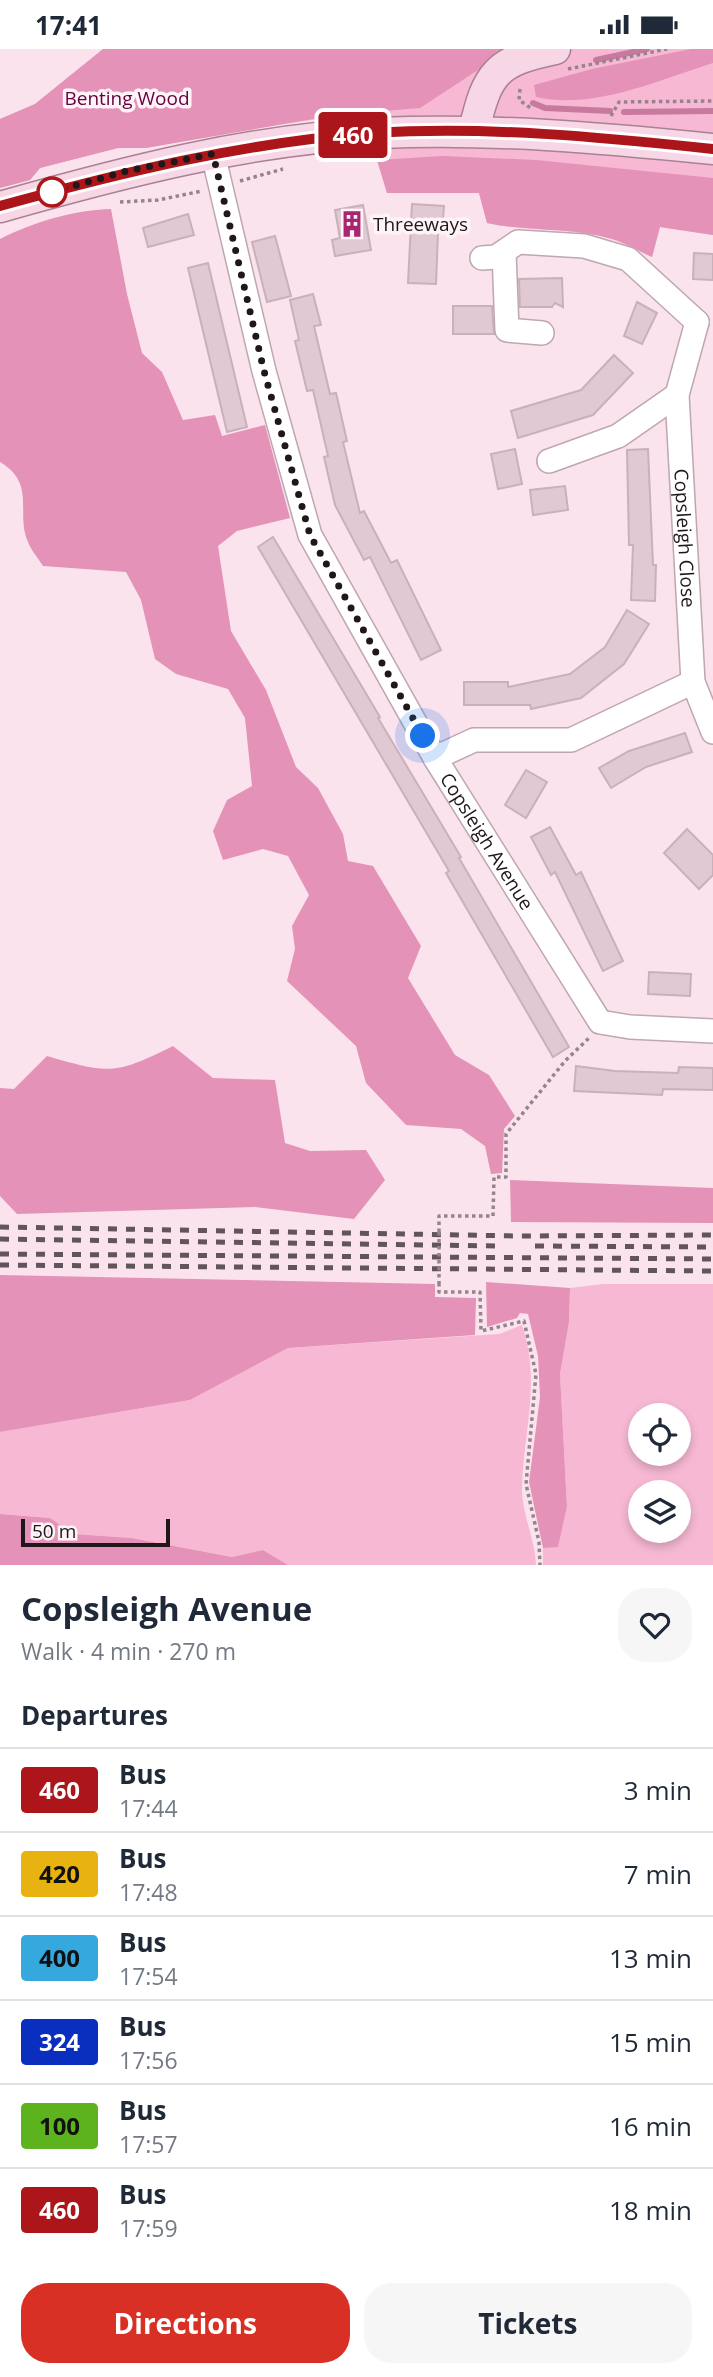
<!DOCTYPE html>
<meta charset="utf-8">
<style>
body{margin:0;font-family:"Open Sans",sans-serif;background:#f6f6f7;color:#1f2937;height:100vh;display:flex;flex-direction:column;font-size:26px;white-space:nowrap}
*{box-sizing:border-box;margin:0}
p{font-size:23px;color:#747a83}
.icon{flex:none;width:38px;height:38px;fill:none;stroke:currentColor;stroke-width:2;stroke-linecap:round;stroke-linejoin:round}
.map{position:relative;height:1516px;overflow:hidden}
.side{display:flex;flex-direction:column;background:#fff;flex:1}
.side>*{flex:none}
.badge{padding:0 14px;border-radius:5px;font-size:24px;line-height:46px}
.tools{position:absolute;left:628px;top:1354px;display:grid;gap:14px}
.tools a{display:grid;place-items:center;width:63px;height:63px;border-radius:50%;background:#fff;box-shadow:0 4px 10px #0003;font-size:35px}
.scale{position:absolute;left:21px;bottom:18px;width:149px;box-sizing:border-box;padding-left:7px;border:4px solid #1f171a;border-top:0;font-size:19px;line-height:24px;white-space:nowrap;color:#1f171a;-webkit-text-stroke:5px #fef4f8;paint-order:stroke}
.you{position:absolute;width:35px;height:35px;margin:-18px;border:5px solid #fff;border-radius:50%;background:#1a73e8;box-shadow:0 0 0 10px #1a73e833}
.map>.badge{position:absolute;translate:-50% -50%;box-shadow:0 0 0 4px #fff}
h2{padding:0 21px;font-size:26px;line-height:63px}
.round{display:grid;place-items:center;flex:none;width:74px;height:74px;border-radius:28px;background:#f6f6f7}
.summary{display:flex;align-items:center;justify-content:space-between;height:119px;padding:0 21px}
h1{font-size:33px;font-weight:700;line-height:52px}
.primary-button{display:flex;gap:14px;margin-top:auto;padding:14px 21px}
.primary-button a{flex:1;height:80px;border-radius:28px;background:#d93025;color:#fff;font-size:28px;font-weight:700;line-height:80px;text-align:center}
.primary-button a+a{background:#f6f6f7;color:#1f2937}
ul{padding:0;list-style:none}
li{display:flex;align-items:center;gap:21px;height:84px;padding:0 21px;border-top:2px solid #e0e1e3}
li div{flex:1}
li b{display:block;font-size:26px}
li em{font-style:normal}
li .badge{min-width:77px;font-weight:700;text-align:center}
.status{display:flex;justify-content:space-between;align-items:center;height:49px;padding:0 35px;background:#fff;direction:ltr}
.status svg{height:19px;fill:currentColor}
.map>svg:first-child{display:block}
</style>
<div class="status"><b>17:41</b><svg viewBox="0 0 49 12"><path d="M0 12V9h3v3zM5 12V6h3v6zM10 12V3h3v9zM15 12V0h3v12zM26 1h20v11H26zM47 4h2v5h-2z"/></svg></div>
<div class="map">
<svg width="713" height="1516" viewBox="0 0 713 1516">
<rect width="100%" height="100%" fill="#fbe3ed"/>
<g fill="#f7b8d4" fill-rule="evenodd">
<path d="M103,0H713V186L660,178L652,208C639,202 625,194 612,190C572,178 528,183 487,174L479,144H387L377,111L370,63L241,81L146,99H118L40,119L30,131L0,139V70L35,55Z"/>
<path d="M603,1235H713V1516H543V1499L558,1497L567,1458L560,1325L569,1273L570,1239ZM640,1367H679V1405H640ZM640,1444H679V1482H640Z"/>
<path d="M522,1276C541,1331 524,1381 522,1437C521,1463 535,1489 536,1516H288L263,1501L232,1508L132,1489L74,1485L50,1469L0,1465V1383L190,1351L288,1299L499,1285Z"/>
</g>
<g fill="#e492b8">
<polygon points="103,0 524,0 504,4 420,59 336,66 146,99 118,99 40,119 30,131 0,139 0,70 35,55"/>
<path d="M691,0H713V14C658,31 595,61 536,48L534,36L592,20Z"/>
<path d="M442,107L536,111L713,129V186L660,178L652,208C639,202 625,194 612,190C572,178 528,183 487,174L479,144H387L377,111Z"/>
<path d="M111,160L127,245L142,304L162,323L183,371L215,366L222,387L265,376L290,469L237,482L218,497L231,582L266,641L296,718L318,739L343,785L348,812L373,817L421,897L408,929L455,1006L489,1026L515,1067L504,1080L502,1124L491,1125L485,1097L461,1080L406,1076L366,1034L356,997L287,932L295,900L292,877L309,846L288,807L263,800L223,811L213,782L227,751L252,737L245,669L228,640L176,625L155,610L141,551L126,523L43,517C38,509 31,501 28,493C15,464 37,435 0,413V190C34,173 73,161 111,160Z"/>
<path d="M173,997L213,1029L275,1031L285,1094L310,1102L366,1101L385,1131L354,1170L255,1158L17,1165L0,1147V1039L14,1040L47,1007C109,1025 115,1026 173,997Z"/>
<polygon points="510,1131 713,1139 713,1174 511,1173"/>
<polygon points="0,1226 435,1235 435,1248 476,1249 475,1286 288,1299 190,1351 0,1383"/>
<polygon points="486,1233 570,1239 569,1273 560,1325 567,1458 558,1498 543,1499 529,1433 540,1348 538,1307 528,1265 520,1264 517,1269 487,1278"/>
<polygon points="0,1465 50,1469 74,1485 132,1489 232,1508 263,1501 288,1516 0,1516"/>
</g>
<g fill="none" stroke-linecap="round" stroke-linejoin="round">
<g stroke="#c8799e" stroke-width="6">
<polyline points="596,11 647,0"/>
<polyline points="533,54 545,59 610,62"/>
<polyline points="624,63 713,62"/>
</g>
</g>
<g fill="#e1c9d3" stroke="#c8b1ba" stroke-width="2">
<polygon points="412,155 444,157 442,183 438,183 436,235 408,234"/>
<polygon points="363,156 371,201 335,207 332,191 340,189 335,161"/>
<polygon points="188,165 194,186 148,198 143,179"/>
<polygon points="275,187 291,247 267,253 252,193"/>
<polygon points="694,204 713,205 713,231 693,230"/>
<polygon points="208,214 247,378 227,383 188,219"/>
<polygon points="562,229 563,258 555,254 552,258 520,258 519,230"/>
<polygon points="313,245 321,276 314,277 330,345 336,344 347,392 343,393 360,464 364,462 391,514 397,511 441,601 421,611 370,508 364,511 335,456 324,408 328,407 313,341 307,342 295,292 299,291 290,251"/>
<polygon points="637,253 657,264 642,295 624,287"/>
<polygon points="453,257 492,257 494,285 453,285"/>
<polygon points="614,306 633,324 593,366 518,389 511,362 581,341"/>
<polygon points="515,400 522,435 498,440 491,405"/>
<polygon points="648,400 653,516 656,516 655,552 631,551 633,496 629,496 627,401"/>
<polygon points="565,437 568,461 533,466 530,441"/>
<polygon points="273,488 380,668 378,669 461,808 459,809 569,998 553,1008 446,824 449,822 258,498"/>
<polygon points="627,561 649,575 624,615 581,649 531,660 530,656 464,656 464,633 508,633 508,638 570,625 605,598"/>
<polygon points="685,684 692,703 646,718 611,739 599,719 629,702"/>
<polygon points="526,721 547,733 526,769 505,756"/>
<polygon points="550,778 576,826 581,823 623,912 603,922 555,823 551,826 531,788"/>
<polygon points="687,780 713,806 713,826 699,840 664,804"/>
<polygon points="649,923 691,925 690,947 648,945"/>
<polygon points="576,1017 615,1022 678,1024 679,1018 713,1019 713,1041 663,1040 662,1046 574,1042"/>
</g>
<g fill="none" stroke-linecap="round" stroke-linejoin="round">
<defs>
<g id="minor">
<path id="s1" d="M213,105L264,322L310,486L435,709L600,973L630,978L713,982"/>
<polyline points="504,204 507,281 542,284"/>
<polyline points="482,209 496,208 518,193 584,197 628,210 697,273"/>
<path id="s2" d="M697,273L677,346L693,633L713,683"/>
<polyline points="549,412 618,387 677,346"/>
<polyline points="435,709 474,691 571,691 693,633"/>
</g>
<g id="major">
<path d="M474,82C487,23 497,12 555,0"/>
<path d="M0,158C124,123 250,90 379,84C491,79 602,89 713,100"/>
</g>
</defs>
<use href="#minor" stroke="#bea7b0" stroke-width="26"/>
<use href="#major" stroke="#a88292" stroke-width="33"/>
<g stroke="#95848b" stroke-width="3.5" stroke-dasharray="3.5 3.5" stroke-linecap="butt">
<polyline points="568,20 667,0"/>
<polyline points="520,40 519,51 532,60"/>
<polyline points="611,67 619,53 713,52"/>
<polyline points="240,132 283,120"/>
<polyline points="120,153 158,151 202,142"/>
<polyline points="439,1183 439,1167 493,1167 494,1128 506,1128 506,1085 565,1012 589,989"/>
<polyline points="439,1234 439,1243 480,1243 481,1282 524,1272 536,1325 526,1435 539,1493 540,1516"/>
</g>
<use href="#minor" stroke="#fff" stroke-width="23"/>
<use href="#major" stroke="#f7d6e5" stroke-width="30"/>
<g stroke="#61545a" stroke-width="5" stroke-dasharray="9 9" stroke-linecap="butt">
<polyline points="0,1178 519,1187 713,1186"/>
<polyline points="0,1190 500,1197"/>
<polyline points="535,1197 713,1198"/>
<polyline points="0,1205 713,1210"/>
<polyline points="0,1216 713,1222"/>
</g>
<polyline stroke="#95848b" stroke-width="3.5" stroke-dasharray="3.5 3.5" stroke-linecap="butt" points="439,1183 439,1234"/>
</g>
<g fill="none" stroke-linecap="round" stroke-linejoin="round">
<defs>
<path id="line" d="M0,157C123,123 246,93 374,84C486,77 601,88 713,100"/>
</defs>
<use href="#line" stroke="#fff" stroke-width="16"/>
<use href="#line" stroke="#ac151a" stroke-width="10"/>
<polyline stroke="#1f171a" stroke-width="7" stroke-dasharray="0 12.6" points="52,143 127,122 213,105 264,322 310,486 423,687"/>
</g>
<defs>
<symbol id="building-bare" viewBox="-9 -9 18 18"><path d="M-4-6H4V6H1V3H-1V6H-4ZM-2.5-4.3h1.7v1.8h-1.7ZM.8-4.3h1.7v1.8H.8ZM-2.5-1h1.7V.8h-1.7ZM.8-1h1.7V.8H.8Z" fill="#a82570" stroke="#fef4f8" stroke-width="2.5" paint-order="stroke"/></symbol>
</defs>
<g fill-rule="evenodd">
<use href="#building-bare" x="333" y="156" width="38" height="38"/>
</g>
<circle fill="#fff" stroke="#ac151a" stroke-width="3.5" cx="52" cy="143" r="14"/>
<g text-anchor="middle" stroke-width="7" stroke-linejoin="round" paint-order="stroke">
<g font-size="19" fill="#65003f" stroke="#fef4f8">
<text x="127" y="56">Benting Wood</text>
</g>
<g font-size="19" fill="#1f171a" stroke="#fef4f8" text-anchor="start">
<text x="373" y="182">Threeways</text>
</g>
<g font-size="19" fill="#1f171a" stroke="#fef4f8">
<text dy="7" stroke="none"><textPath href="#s2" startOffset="219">Copsleigh Close</textPath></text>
<text dy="7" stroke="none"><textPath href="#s1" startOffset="747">Copsleigh Avenue</textPath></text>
</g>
</g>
</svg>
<div class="tools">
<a><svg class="icon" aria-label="locate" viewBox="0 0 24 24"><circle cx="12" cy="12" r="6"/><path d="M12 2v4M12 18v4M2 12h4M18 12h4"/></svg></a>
<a><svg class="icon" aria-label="layers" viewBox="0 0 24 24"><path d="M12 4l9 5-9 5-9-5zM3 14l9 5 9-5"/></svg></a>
</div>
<div class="scale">50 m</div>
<div class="you" style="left:423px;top:687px"></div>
<b class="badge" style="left:353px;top:86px;background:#ac151a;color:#fff">460</b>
</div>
<section class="side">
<div class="summary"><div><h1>Copsleigh Avenue</h1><p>Walk · 4 min · 270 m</p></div><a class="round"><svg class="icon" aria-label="heart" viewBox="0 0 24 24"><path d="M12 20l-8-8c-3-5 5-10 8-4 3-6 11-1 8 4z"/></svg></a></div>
<h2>Departures</h2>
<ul>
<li><span class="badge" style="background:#ac151a;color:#fff">460</span><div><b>Bus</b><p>17:44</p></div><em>3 min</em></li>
<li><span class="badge" style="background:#e8b210;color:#111">420</span><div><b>Bus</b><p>17:48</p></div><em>7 min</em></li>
<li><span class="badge" style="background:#35a9de;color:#111">400</span><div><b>Bus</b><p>17:54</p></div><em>13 min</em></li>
<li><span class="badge" style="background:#0a2ebe;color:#fff">324</span><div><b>Bus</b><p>17:56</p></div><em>15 min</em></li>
<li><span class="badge" style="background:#5cb31e;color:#111">100</span><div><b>Bus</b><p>17:57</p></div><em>16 min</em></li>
<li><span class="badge" style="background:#ac151a;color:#fff">460</span><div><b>Bus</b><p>17:59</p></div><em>18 min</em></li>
</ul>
<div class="primary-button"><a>Directions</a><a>Tickets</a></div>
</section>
